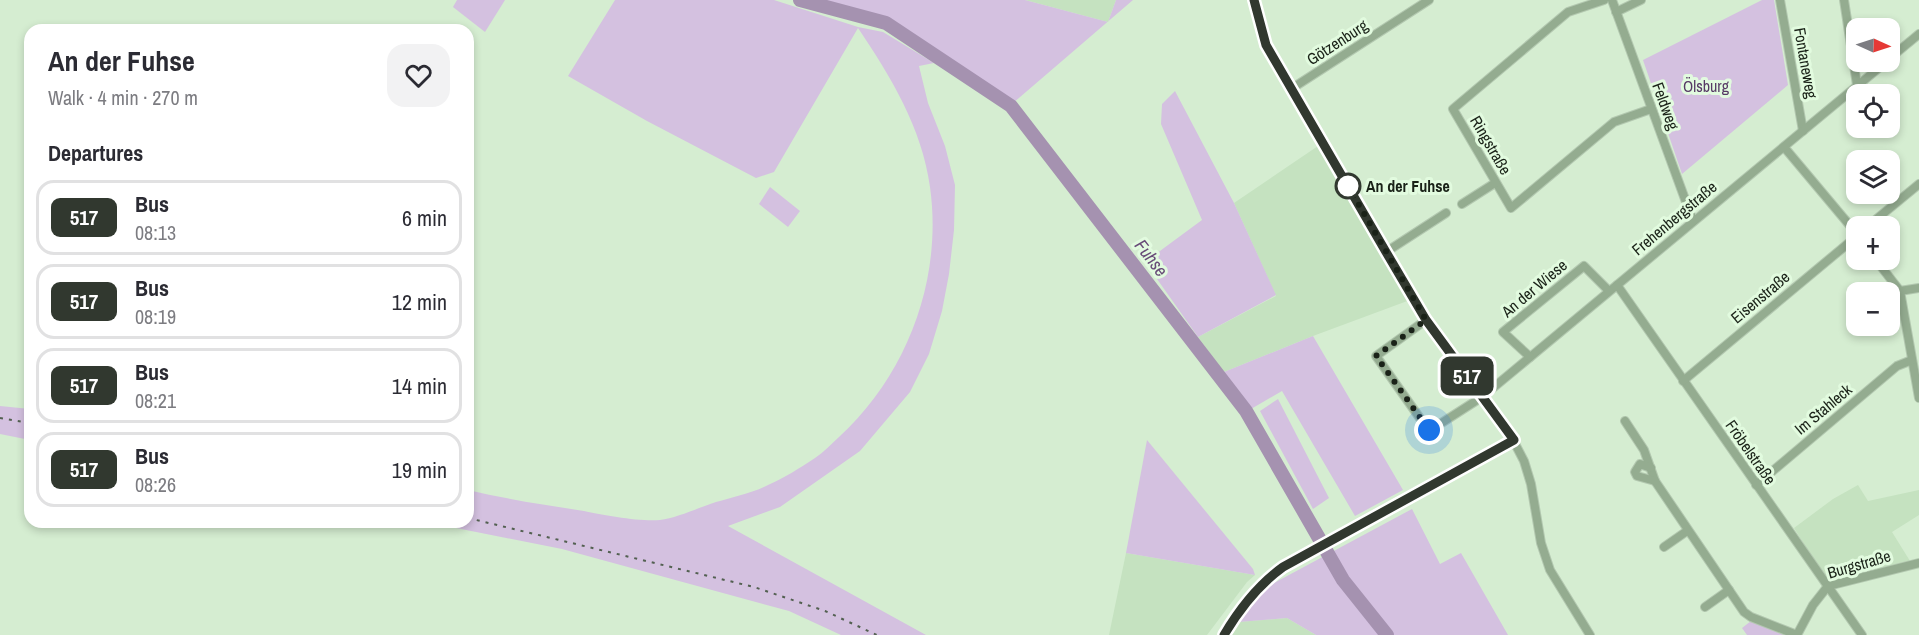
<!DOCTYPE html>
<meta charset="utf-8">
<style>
body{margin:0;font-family:"Archivo Narrow",sans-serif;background:#f2f2f3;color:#2b2b33;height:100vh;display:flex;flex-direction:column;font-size:22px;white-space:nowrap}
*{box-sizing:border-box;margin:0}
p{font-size:20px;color:#7c7c81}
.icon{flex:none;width:33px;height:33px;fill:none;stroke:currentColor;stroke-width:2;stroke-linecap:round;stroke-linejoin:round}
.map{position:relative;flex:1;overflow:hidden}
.sheet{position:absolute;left:24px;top:24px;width:450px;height:504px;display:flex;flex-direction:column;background:#fff;border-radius:18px;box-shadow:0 3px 9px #0003}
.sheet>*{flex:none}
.badge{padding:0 12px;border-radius:9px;font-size:21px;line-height:39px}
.needle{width:39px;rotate:93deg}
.tools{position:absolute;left:1846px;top:18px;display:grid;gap:12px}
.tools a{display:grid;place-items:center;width:54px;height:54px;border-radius:12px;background:#fff;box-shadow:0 3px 9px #0003;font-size:30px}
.you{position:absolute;width:30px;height:30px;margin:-15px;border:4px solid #fff;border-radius:50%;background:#1a73e8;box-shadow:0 0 0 9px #1a73e833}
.map>.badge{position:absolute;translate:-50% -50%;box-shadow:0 0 0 3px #fff}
h2{padding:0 24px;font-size:22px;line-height:54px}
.round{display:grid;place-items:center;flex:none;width:63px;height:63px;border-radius:18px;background:#f2f2f3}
.summary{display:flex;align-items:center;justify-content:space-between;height:102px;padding:0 24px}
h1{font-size:28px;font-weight:700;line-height:45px}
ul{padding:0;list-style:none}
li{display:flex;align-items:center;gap:18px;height:75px;margin:0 12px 9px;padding:0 12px;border:3px solid #e1e1e2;border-radius:18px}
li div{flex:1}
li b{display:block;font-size:22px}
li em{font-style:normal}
li .badge{min-width:66px;font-weight:700;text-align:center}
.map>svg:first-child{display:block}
</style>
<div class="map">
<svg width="1919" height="635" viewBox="0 0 1919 635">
<rect width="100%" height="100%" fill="#d5edd1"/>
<g fill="#c5e2c0">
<polygon points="1025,0 1116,0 1108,22"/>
<polygon points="1318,146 1410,300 1313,336 1224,372 1198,337 1276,296 1234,203"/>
<polygon points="1858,485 1868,501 1919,490 1919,515 1892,532 1910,561 1828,582 1794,528 1833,499"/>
<polygon points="1126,553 1255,575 1247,582 1207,635 1109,635"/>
<polygon points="1287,618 1316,635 1231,635 1239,622"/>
</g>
<g fill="#d4c1e0">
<polygon points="457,0 505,0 485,32 453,7"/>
<path d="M615,0H774L858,27L883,32L934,63L919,66L928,103L945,146L955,185L954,230L949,274L942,311L929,354L910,392L860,451L780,507L728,526L926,635H841L789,611L562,549L426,522H468V490C506,499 545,505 584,511C603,515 641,522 660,520C677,518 700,507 716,502C733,497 752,493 768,485C784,478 800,468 815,458C824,452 831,444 839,437C907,375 943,279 930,187C922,128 891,77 858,28L774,172L756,178L647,121L568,76Z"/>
<polygon points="816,0 1025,0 1108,22 1116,0 1133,0 1013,103 887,20"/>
<polygon points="1762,0 1774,0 1788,85 1682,174 1643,60"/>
<polygon points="1175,91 1234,203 1276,295 1198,337 1145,262 1202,220 1161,124 1162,104"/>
<polygon points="770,187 800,211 788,227 759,204"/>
<polygon points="1313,336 1403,490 1355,516 1282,391 1251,409 1224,372"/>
<polygon points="1278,399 1329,498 1313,509 1260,411"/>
<polygon points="0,406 30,409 30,440 0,434"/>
<polygon points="1147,440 1253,569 1255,575 1126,553"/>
<polygon points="1412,509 1440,564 1461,553 1508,635 1316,635 1287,618 1239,622 1260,594 1274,583"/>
<polygon points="1751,621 1784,635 1747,635 1742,628"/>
</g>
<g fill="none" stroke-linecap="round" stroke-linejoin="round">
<polyline stroke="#a592b0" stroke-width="14" points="800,0 886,23 1011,106 1246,411 1343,580 1387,635"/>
<defs>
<g id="minor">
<polyline points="1254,0 1266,45 1386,252 1426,320 1513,440 1524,461 1531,484 1541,543 1550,570 1590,635"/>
<polyline points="1604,0 1568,12 1453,109 1511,208 1614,122 1651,109"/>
<polyline points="1612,0 1693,221"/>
<polyline points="1780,0 1803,131"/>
<polyline points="1844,0 1857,85"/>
<polyline points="1616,12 1641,0"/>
<polyline points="1890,58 1919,34"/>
<polyline points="1291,89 1429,0"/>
<polyline points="1784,147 1857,234"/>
<polyline points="1462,204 1495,183"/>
<polyline points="1868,226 1919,184"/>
<polyline points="1386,252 1446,213"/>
<polyline points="1876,260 1900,291 1919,398"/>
<polyline points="1617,285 1862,635"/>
<polyline points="1900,291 1919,288"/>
<polyline points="1426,320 1376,356 1429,431 1482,397 1886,62"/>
<polyline points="1530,357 1503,332 1584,266 1609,291"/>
<polyline points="1683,381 1857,236"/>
<polyline points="1625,421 1644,450 1655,481 1729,590 1744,612 1751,617 1797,635 1813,605 1828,586 1919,563"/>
<polyline points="1651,468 1640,464 1635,472 1637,476 1655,481"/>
<polyline points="1756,485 1897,366 1912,360"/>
<polyline points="1664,547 1687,531"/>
<polyline points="1705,607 1729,590"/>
<path d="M1224,635C1240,608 1258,585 1283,567L1513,440"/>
</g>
</defs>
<use href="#minor" stroke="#b3c8b0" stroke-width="10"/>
<use href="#minor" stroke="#94ac90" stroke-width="8"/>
<g stroke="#536051" stroke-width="2" stroke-dasharray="3 6" stroke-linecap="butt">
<polyline points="0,418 30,423"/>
<polyline points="468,518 754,587 825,611 877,635"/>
</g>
</g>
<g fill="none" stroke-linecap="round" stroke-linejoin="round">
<defs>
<path id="line" d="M1224,635C1240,608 1258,585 1283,567L1514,440L1426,320L1386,252L1266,45L1254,0"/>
</defs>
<use href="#line" stroke="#fff" stroke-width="14"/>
<use href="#line" stroke="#31382f" stroke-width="9"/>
<polyline stroke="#1a2218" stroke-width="6" stroke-dasharray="0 10.8" points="1348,186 1426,320 1376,356 1429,430"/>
</g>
<circle fill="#fff" stroke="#31382f" stroke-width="3" cx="1348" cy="186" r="12"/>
<g text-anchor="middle" stroke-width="6" stroke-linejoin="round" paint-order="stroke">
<g font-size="16" fill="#1a2218" stroke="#e2fbdf">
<text transform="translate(1337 42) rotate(-33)" y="6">Götzenburg</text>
<text transform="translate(1806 63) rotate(80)" y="6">Fontaneweg</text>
<text transform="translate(1666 106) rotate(70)" y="6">Feldweg</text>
<text transform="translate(1491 145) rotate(60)" y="6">Ringstraße</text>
<text transform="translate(1674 218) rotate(-40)" y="6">Frehenbergstraße</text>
<text transform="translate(1534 288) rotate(-40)" y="6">An der Wiese</text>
<text transform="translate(1760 297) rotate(-40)" y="6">Eisenstraße</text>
<text transform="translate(1823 409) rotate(-40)" y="6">Im Stahleck</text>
<text transform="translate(1751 452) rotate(55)" y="6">Fröbelstraße</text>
<text transform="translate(1859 564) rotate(-16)" y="6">Burgstraße</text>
</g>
<g font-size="16" fill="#563965" stroke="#e2fbdf">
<text x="1706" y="92">Ölsburg</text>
</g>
<g font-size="16" font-weight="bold" fill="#1a2218" stroke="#e2fbdf" text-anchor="start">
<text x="1366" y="192">An der Fuhse</text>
</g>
<g font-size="18" font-style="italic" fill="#674a77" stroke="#e2fbdf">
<text transform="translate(1151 258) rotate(52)" y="6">Fuhse</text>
</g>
</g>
</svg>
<div class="tools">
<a><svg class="needle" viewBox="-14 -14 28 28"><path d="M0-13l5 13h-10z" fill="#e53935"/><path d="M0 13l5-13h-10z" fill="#7c7c81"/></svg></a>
<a><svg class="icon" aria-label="locate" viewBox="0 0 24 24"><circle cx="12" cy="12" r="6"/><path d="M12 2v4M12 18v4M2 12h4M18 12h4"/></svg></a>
<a><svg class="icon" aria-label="layers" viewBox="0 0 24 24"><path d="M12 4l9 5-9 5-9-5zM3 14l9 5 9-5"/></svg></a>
<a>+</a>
<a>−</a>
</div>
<div class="you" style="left:1429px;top:430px"></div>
<b class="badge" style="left:1467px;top:376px;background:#31382f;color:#fff">517</b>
<section class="sheet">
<div class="summary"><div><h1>An der Fuhse</h1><p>Walk · 4 min · 270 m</p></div><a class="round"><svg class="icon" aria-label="heart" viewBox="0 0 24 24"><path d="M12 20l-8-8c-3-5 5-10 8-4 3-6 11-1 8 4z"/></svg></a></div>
<h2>Departures</h2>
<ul>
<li><span class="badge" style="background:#31382f;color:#fff">517</span><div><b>Bus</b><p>08:13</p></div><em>6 min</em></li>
<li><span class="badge" style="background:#31382f;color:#fff">517</span><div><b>Bus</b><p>08:19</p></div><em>12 min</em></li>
<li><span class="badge" style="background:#31382f;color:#fff">517</span><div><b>Bus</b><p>08:21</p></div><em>14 min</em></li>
<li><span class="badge" style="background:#31382f;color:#fff">517</span><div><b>Bus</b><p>08:26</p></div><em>19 min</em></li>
</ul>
</section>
</div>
